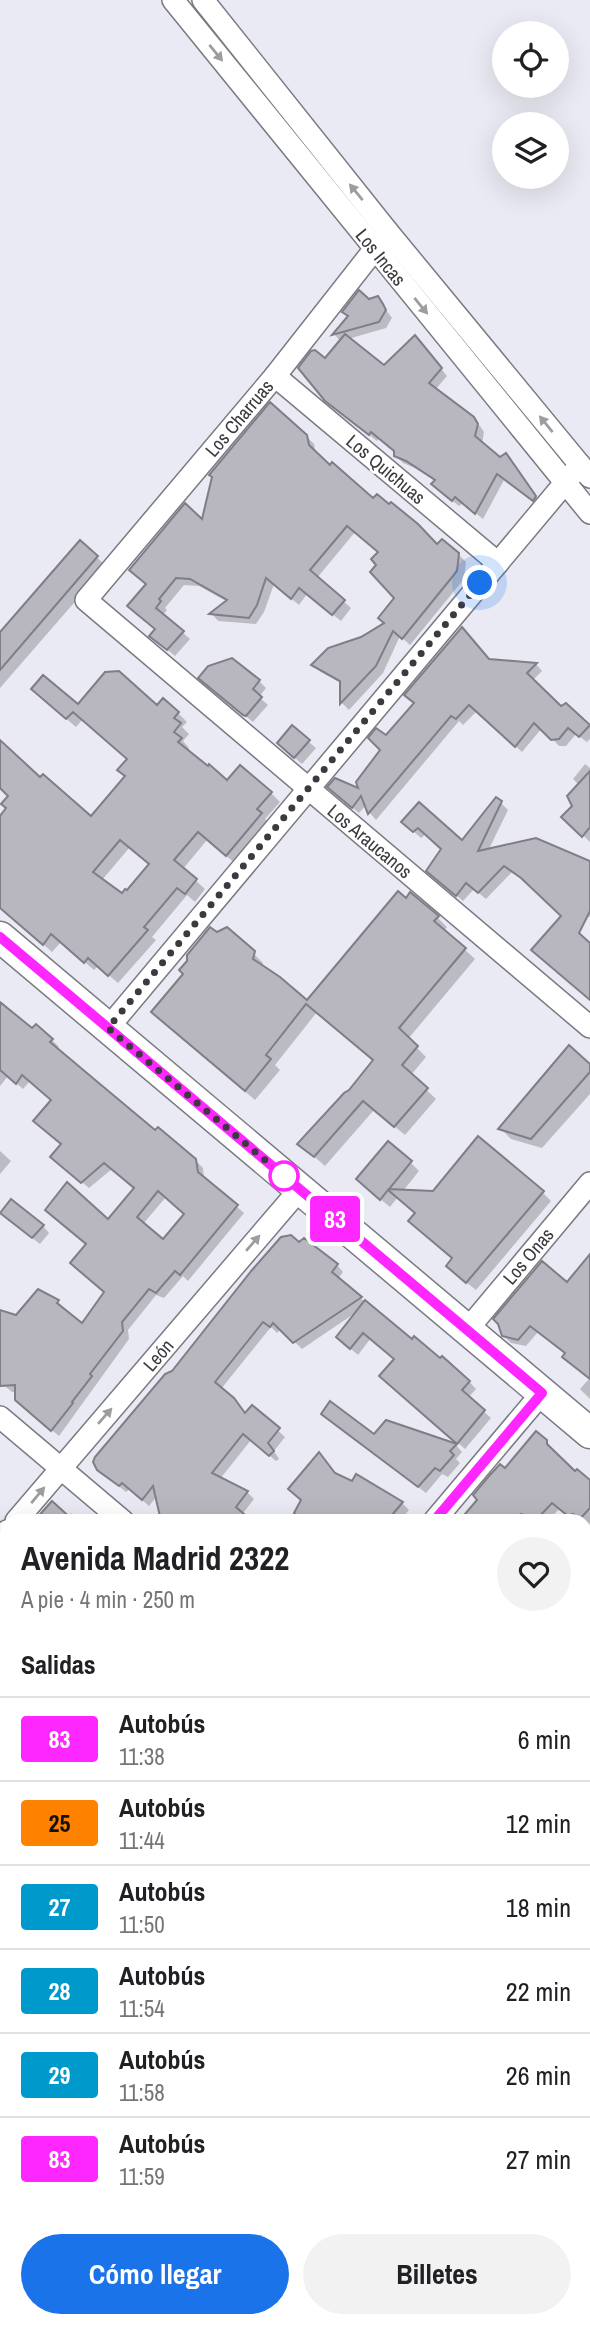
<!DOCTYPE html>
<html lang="es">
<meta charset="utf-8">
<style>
body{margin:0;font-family:"Archivo Narrow",sans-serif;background:#f2f2f2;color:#202124;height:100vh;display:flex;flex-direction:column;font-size:26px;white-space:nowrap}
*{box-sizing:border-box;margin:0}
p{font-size:23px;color:#757577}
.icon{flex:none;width:38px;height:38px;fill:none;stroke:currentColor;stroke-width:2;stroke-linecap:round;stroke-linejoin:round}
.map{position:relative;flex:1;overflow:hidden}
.details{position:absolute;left:0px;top:1514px;width:592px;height:814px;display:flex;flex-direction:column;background:#fff;border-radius:21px 21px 0 0;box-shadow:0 7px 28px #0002}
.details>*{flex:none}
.badge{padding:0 14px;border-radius:5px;font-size:24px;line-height:46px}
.controls{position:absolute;left:492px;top:21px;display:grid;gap:14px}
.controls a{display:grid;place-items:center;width:77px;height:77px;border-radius:50%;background:#fff;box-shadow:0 7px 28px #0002;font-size:35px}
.you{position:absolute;width:35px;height:35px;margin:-18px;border:5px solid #fff;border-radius:50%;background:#1a73e8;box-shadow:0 0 0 10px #1a73e833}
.map>.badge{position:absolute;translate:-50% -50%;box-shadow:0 0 0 4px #fff}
h2{padding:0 21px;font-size:26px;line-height:63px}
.round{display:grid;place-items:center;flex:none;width:74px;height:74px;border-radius:37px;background:#f2f2f2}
.summary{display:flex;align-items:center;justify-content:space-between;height:119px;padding:0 21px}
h1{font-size:33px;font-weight:800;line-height:52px}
.action{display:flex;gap:14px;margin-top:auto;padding:14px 21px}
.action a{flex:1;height:80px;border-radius:42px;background:#1a73e8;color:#fff;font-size:28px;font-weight:800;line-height:80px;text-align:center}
.action a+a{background:#f2f2f2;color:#202124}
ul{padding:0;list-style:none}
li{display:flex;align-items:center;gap:21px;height:84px;padding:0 21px;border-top:2px solid #e0e0e0}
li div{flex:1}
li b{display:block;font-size:26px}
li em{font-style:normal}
li .badge{min-width:77px;font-weight:700;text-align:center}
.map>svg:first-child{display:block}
</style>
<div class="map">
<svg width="590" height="2326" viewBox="0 0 590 2326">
<rect width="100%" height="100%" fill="#eaeaf4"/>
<g fill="#0003" fill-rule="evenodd">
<polygon points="377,298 392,318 386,328 348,339 384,368 422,345 447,376 435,390 480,426 484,432 482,444 500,459 512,462 542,504 541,506 504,480 483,519 463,503 459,506 440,491 436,481 415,468 403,463 396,456 396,452 379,438 377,441 334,407 325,361 341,342 335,335 368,300"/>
<polygon points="306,436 314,444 316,454 373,501 438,547 458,554 466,562 464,579 410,645 400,636 383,673 349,710 342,703 342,684 321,672 314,665 386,624 397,597 378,565 380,553 355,532 317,578 351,608 341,621 307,594 299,605 274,584 264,612 256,624 218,621 212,614 228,602 199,586 184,585 165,608 167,610 163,615 190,639 175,656 159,643 156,630 137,613 203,522"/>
<polygon points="80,542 106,566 0,688 0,634"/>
<polygon points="489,660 536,664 542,671 532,681 560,708 566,705 590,727 590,739 587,742 576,734 566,746 559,746 542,728 522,752 477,711 463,725 459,721 376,820 370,813 366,805 359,813 336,794 361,792 383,750 386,737"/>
<polygon points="259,681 266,688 259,697 268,705 253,722 208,685"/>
<path d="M42,698L78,707L157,708L178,713L187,722L182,727L189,734L183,741L189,748L187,751L228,782L271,793L280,802L265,819L270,824L236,864L207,840L183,869L205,889L195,902L187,895L152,937L156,940L118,983L98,966L94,970L61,942L52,952L0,906V819L9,808L10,796L0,787V743L40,780L91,819L126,777L129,759L83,719L76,727ZM130,847L151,865L128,893L122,896L102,880Z"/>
<polygon points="292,728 316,748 302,764 286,750"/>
<polygon points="585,764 590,768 590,842 564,817 574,806 579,785 573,779"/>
<polygon points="501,803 508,810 488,851 590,863 590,917 560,913 530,884 512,872 486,899 474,889 463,901 435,877 443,849 426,834 421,838 403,822 462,843"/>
<polygon points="437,917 447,927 444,931 475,959 408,1039 426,1057 411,1075 436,1099 405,1135 374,1110 325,1166 300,1144 350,1091 375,1060 317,1012 275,1065 280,1070 255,1100 163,1022 253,953 263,963 262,967 307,1002"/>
<path d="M0,1002L33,1031L52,1040L59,1047L56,1049L155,1132L195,1160L203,1168L204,1179L244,1213L188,1281L183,1276L164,1298L156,1295L128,1330L129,1339L59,1436L24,1407L17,1392H12L0,1382V1316L16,1317L38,1291L58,1302L65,1309L64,1310L82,1326L105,1292L108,1221L136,1188L112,1169L89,1188L59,1163L63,1145L53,1101L30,1081L23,1089L8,1076L0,1086ZM166,1197L186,1214L164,1241L143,1224Z"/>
<polygon points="590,1066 590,1094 542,1148 511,1139 501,1129"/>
<polygon points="0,1151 11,1161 0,1174"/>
<polygon points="411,1163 419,1171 403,1191 543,1193 551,1201 476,1290 457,1275 454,1259 417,1214 397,1198 390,1207 367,1188"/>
<polygon points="9,1220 43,1226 49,1233 40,1244"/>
<polygon points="590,1256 590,1399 580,1389 590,1378 566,1354 538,1332 526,1346 511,1343 503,1335 567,1284"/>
<polygon points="337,1265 343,1272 338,1279 412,1342 464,1376 476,1389 468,1398 491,1418 465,1449 389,1383 396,1360 371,1338 358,1355 345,1344 358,1311 302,1349 281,1329 277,1333 271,1327 221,1389 246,1414 252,1407 285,1437 274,1451 279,1459 276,1461 251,1440 220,1479 247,1492 254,1499 237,1521 157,1496 149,1506 130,1489 126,1492 106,1476 166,1376"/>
<polygon points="330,1420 375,1436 456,1445 462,1452 456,1459 460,1463 448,1477 442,1474 426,1493"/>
<polygon points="546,1441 553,1449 553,1453 575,1473 590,1483 590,1523 588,1525 584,1521 575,1521 560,1508 548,1521 462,1521 505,1470"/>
<polygon points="337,1476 402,1503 409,1510 400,1521 305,1521"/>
<polygon points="71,1513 80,1521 37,1521 67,1516"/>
<polygon points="7,1557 7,1626 0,1614 0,1565"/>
<polygon points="590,1575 590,1748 584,1743 584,1576"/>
<polygon points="0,1632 7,1637 7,1643 0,1642"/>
</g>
<g fill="#b8b6bf" stroke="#7f7d86" stroke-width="2" fill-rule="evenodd">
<polygon points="359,290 369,299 378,296 383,304 386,310 379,322 332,335 348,316 342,312"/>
<polygon points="345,334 384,365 415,335 442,368 429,383 474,417 478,424 475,436 500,457 506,453 536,496 533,501 497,474 475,514 455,497 452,501 431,484 435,480 406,461 394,456 394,451 371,432 369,435 325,401 298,368 311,351 315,350 325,358"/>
<polygon points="270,402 307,435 309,445 330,465 332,462 373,498 377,494 389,504 391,502 418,524 437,544 442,539 459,553 457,571 402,639 393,631 376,666 340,704 340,681 311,665 328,648 361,637 384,623 378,618 394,598 370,572 376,565 371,559 378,552 347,526 310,570 345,600 332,615 299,588 291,599 266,578 257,605 249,618 209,614 227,600 190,579 176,578 159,599 161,601 156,608 184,631 167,650 149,636 155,629 127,606 146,584 129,570 185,503 202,519 212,477 209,475"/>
<polygon points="80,540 98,556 0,670 0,632"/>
<polygon points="462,627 489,659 537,663 527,673 561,706 566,703 590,725 579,737 568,728 559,739 551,740 534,723 515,747 469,705 456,719 451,716 368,814 361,796 352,808 327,787 335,778 358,788 356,782 380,750 368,738 376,728 386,735 414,703 404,695"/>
<polygon points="232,658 260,680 253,689 262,697 246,716 243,715 198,678 208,666"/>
<path d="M119,671L157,705L163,698L179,712L174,718L181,723L174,732L182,738L178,742L208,766L209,764L227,780L240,765L272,792L257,809L262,813L226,856L198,832L174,860L197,879L185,894L177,888L144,927L148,930L108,976L88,958L84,963L51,934L43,945L0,908V816L6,808L1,804L8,796L0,788V740L40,777L43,774L91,816L125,776L117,770L127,759L73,712L66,719L31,689L43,675L78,704L105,672ZM120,840L149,864L127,890L125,889L122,893L93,872Z"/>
<polygon points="292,725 310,740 294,758 277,743"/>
<polygon points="590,771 590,827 582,837 561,817 572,806 567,796"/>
<polygon points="496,797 502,801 478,851 536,838 590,861 590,911 579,933 590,943 590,1000 531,950 561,916 521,878 504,866 478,893 466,883 456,896 426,871 441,849 418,828 413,832 401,822 419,802 462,840"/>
<polygon points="398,891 406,898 410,892 439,916 434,921 466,948 399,1028 418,1046 402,1065 428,1088 394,1127 363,1101 314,1157 297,1144 344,1093 349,1090 373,1060 306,1004 266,1055 271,1059 245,1091 151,1012 183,974 179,970 187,961 187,955 210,927 217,932 227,927 255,951 253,959 280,977 307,1000"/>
<path d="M0,1002L32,1028L36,1024L53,1039L50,1042L94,1079L155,1130L158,1127L196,1159L198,1172L238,1205L180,1275L175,1271L156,1293L149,1289L122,1322L123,1331L90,1374L92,1376L72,1402L73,1403L51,1431L15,1400V1385L0,1386V1310L16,1315L38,1289L59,1300L57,1303L82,1323L104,1292L70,1263L86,1244L45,1210L67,1182L108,1219L134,1188L104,1163L81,1183L50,1157L61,1144L33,1121L51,1100L22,1075L16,1084L0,1070ZM158,1191L184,1214L163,1239L137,1217Z"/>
<polygon points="569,1045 590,1064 590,1072 531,1139 498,1129"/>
<polygon points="478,1136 544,1191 466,1283 446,1266 452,1258 408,1221 415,1213 388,1190 380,1200 356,1179 388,1141 412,1161 389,1189 433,1191"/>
<polygon points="11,1199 44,1225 32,1238 0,1213"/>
<polygon points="291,1235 299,1242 304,1238 338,1264 332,1272 362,1297 293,1343 273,1323 270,1327 263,1322 215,1382 234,1398 245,1413 252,1405 280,1428 268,1443 274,1451 269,1456 243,1434 212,1473 248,1491 236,1507 252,1521 161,1521 153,1486 142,1500 122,1483 119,1486 97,1470 93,1462 95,1457 165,1374 172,1371 252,1270 281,1237"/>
<polygon points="590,1254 590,1379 562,1357 565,1353 530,1326 518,1340 502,1336 498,1324 493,1319 542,1261 567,1282"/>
<polygon points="365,1300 412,1339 414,1336 440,1358 442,1356 470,1381 462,1390 485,1410 457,1444 379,1376 394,1359 363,1333 350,1349 336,1337"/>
<polygon points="330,1401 374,1434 386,1420 457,1444 450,1451 454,1455 440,1471 435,1468 418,1487 321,1414"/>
<polygon points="536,1431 547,1440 547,1444 575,1471 577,1469 590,1480 590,1508 580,1519 573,1514 568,1516 552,1503 536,1520 521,1514 513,1521 459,1521 477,1500 473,1495 489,1476 500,1464 505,1468"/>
<polygon points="319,1452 335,1473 352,1481 356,1474 403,1502 387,1521 304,1521 294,1513 301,1500 288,1489"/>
<polygon points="52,1501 74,1521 34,1521"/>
</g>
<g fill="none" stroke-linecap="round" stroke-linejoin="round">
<defs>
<g id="street">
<polyline points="173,0 590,513"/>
<polyline points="203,0 388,232 590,477"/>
<polyline points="388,232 275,376 86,600 590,1027"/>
<polyline points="275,376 498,563"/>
<polyline points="108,1028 580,465"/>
<polyline points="467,1330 590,1183"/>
<polyline points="0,1417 123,1521"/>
<polyline points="16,1521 300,1189"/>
<polyline points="434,1521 542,1393"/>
<polyline points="0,1540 7,1531"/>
<polyline points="584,1786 590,1790"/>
<polyline points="584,1853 590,1846"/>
<polyline points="0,2036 7,2028"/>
<polyline points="584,2135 590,2139"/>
<polyline points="355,2320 361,2326"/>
<polyline points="183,2326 188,2320"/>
</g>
<g id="secondary">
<polyline points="0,937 590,1433"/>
<polyline points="584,1546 590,1544"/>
<polyline points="0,1664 7,1663"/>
</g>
</defs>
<use href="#street" stroke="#7a7a83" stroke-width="24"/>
<use href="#secondary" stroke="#7a7a83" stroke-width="33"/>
<use href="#street" stroke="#fff" stroke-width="21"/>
<use href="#secondary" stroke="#fff" stroke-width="30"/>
</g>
<defs><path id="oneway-solid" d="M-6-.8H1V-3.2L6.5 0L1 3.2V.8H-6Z" transform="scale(1.75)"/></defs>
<g fill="#9d9d9f">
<use href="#oneway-solid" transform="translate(216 53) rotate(51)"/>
<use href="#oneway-solid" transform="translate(356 192) rotate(-129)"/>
<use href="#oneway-solid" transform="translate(421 306) rotate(51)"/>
<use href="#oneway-solid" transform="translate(546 424) rotate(-129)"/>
<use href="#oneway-solid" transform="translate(253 1243) rotate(-49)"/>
<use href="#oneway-solid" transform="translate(105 1416) rotate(-49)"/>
<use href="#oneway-solid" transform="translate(38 1495) rotate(-50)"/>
</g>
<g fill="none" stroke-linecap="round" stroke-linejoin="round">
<defs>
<polyline id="line" points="0,937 542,1393 434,1521"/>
</defs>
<use href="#line" stroke="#fff" stroke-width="16"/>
<use href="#line" stroke="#fe27ff" stroke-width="10"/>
<polyline stroke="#3b3b3f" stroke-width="7" stroke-dasharray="0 12.6" points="284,1176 108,1028 480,583"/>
</g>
<circle fill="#fff" stroke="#fe27ff" stroke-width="3.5" cx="284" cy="1176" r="14"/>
<g text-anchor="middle" stroke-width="5" stroke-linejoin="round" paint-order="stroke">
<g font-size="19" fill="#3b3b3f" stroke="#fff">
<text transform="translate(381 257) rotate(51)" y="7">Los Incas</text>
<text transform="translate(239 418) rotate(-50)" y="7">Los Charruas</text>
<text transform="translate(386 469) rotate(40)" y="7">Los Quichuas</text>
<text transform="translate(370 841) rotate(40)" y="7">Los Araucanos</text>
<text transform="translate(528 1256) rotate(-50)" y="7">Los Onas</text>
<text transform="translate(158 1355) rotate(-49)" y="7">León</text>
</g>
</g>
</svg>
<div class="controls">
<a><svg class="icon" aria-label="locate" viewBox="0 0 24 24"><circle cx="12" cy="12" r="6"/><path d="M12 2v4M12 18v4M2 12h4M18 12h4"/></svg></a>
<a><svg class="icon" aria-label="layers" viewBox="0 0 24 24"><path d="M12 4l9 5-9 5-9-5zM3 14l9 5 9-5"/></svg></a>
</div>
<div class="you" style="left:480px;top:583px"></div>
<b class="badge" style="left:335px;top:1219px;background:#fe27ff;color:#fff">83</b>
<section class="details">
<div class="summary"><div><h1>Avenida Madrid 2322</h1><p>A pie · 4 min · 250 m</p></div><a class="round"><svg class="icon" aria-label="heart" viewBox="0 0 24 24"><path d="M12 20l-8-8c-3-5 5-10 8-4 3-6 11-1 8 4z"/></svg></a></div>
<h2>Salidas</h2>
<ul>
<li><span class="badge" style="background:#fe27ff;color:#fff">83</span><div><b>Autobús</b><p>11:38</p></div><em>6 min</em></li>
<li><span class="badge" style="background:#ff8100;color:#111">25</span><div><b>Autobús</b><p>11:44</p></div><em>12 min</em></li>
<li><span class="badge" style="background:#0099cb;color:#fff">27</span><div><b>Autobús</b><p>11:50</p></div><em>18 min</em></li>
<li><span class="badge" style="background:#0099cb;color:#fff">28</span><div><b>Autobús</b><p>11:54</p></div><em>22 min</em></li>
<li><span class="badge" style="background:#0099cb;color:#fff">29</span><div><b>Autobús</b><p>11:58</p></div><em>26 min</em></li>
<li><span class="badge" style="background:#fe27ff;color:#fff">83</span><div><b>Autobús</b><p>11:59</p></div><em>27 min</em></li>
</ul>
<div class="action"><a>Cómo llegar</a><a>Billetes</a></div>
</section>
</div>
